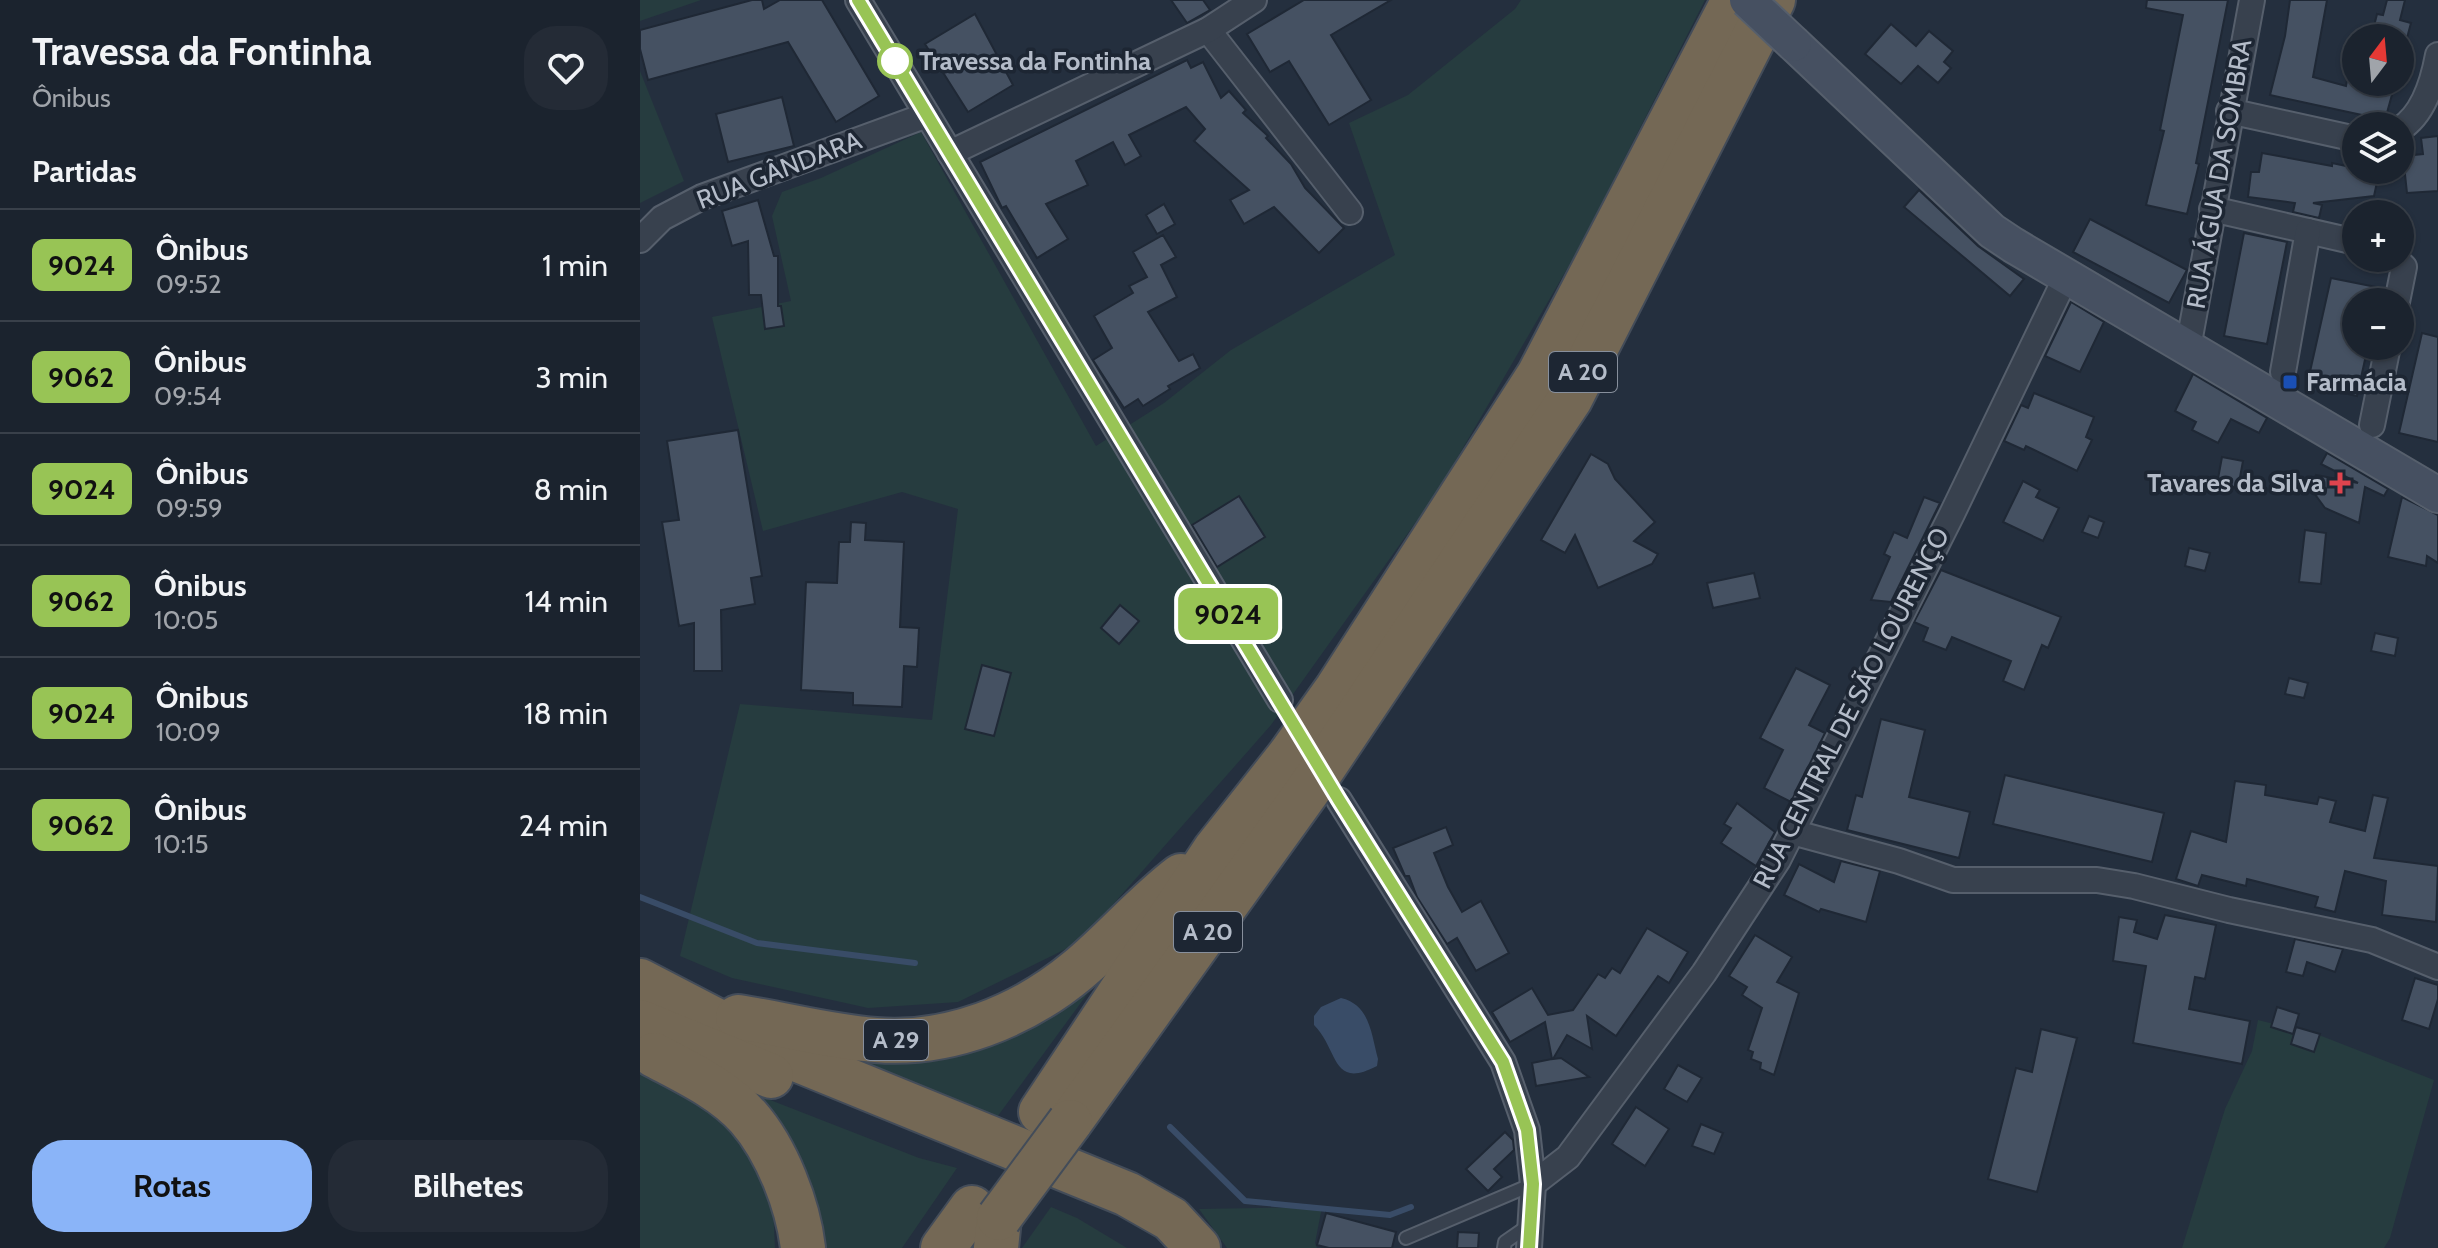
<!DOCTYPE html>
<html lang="pt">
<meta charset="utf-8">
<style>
body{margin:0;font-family:Cabin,sans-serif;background:#242b36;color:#f1f3f6;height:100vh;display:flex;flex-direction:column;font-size:30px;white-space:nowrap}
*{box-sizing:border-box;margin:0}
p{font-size:26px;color:#a0a4aa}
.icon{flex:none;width:44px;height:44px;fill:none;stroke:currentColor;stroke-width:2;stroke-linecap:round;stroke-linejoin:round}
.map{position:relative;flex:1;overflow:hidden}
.side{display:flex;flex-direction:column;background:#1b232e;width:640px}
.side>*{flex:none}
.badge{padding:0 16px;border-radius:12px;font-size:28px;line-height:52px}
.needle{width:52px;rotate:16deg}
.tools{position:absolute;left:1702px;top:24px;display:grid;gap:16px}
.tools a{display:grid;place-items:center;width:72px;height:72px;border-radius:50%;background:#1b232e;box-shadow:0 2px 6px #0004,0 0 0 2px #39404a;font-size:40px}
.map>.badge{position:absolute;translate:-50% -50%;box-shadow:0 0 0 4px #fff}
h2{padding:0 32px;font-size:30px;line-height:72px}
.round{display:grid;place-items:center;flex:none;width:84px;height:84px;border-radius:32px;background:#242b36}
.summary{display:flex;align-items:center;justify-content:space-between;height:136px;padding:0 32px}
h1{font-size:38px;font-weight:700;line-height:60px}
.primary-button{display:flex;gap:16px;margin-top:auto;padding:16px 32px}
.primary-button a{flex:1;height:92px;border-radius:32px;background:#8ab4f8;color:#111;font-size:32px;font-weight:700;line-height:92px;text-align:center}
.primary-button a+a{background:#242b36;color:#f1f3f6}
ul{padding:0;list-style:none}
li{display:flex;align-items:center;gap:24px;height:112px;padding:0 32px;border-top:2px solid #39404a}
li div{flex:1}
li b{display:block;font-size:30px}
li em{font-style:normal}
li .badge{min-width:88px;font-weight:700;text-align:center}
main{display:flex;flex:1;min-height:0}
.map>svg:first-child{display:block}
</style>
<main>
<section class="side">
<div class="summary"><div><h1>Travessa da Fontinha</h1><p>Ônibus</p></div><a class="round"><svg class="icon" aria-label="heart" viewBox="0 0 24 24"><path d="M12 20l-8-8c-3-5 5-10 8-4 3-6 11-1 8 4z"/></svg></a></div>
<h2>Partidas</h2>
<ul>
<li><span class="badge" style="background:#98c455;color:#111">9024</span><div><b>Ônibus</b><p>09:52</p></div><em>1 min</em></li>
<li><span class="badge" style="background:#98c455;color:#111">9062</span><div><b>Ônibus</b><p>09:54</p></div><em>3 min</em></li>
<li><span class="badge" style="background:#98c455;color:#111">9024</span><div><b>Ônibus</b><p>09:59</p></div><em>8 min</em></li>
<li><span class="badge" style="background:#98c455;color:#111">9062</span><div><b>Ônibus</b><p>10:05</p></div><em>14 min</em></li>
<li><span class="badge" style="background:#98c455;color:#111">9024</span><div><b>Ônibus</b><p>10:09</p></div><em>18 min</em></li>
<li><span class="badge" style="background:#98c455;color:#111">9062</span><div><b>Ônibus</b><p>10:15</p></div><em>24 min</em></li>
</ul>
<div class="primary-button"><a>Rotas</a><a>Bilhetes</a></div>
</section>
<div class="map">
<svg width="1798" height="1248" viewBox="0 0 1798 1248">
<rect width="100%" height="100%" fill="#242f3e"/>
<g fill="#263c3f">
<polygon points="0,0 61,0 0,21"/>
<polygon points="881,0 1065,0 938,250 798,491 631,725 440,942 318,1002 228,1008 92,978 40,956 100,704 292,720 318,509 262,492 123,531 72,317 151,301 132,216 142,192 181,178 281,132 456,446 524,403 591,350 755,255 709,123 768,95 875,9"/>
<polygon points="0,71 44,181 0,203"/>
<polygon points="492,933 352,1124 190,1048 243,1053"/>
<polygon points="1618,1020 1679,1035 1794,1080 1750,1238 1744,1248 1542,1248 1585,1109 1612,1051"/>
<polygon points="0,1065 96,1124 133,1206 135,1248 0,1248"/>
<polygon points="102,1089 279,1158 317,1168 262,1248 178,1248"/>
<polygon points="411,1207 437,1218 487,1248 382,1248"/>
<polygon points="682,1207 675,1243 677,1248 587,1248 559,1209"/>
</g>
<path fill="#394c67" d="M701,998C730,1005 731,1033 738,1059L737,1066C691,1090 699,1050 674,1025V1016L681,1007Z"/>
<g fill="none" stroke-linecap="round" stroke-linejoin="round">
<g stroke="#394c67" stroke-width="6">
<polyline points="0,897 117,943 275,963"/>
<polyline points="530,1127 605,1201 750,1215 771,1207"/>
</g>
</g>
<g fill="#455162" stroke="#1f2835" stroke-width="2">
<polygon points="112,0 122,0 124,9 140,0 182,0 239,96 196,122 148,42 8,80 0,49 0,30"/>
<polygon points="531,0 563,0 570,10 547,23"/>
<polygon points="664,0 751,0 691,35 731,100 689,125 649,61 630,72 607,34"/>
<polygon points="1507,0 1588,0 1556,163 1559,164 1547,214 1506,205 1524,131 1520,130 1543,15 1506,8"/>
<polygon points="1650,0 1687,0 1673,77 1706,86 1707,80 1753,91 1745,120 1630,95 1645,36"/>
<polygon points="1747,0 1765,0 1760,20 1771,23 1767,38 1731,38 1737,14 1743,15"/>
<polygon points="335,14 373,85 328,112 285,44"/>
<polygon points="1251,24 1276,46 1289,31 1313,51 1304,62 1311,68 1298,83 1278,66 1261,84 1225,54"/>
<polygon points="547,60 551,68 563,62 581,98 589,91 606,110 603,113 628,136 626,138 651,164 665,188 704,228 679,253 634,207 604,224 590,200 609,190 554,141 565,129 546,107 489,135 501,156 485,165 473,142 436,161 448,185 406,204 428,239 397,258 366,206 362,208 340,162"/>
<polygon points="142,97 154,146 88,162 76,114"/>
<polygon points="1798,136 1798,191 1767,193 1763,156 1783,154 1781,138"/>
<polygon points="1622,153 1692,166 1692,163 1739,173 1734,196 1673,203 1682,205 1679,218 1653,212 1655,203 1608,197 1611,172 1619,172"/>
<polygon points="1279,190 1338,246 1384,279 1370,296 1264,207"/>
<polygon points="118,200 134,256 138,256 138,306 141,306 144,326 125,329 121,295 109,295 108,241 92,246 82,211"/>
<polygon points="524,204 535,224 517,234 506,215"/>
<polygon points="1450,219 1547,270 1529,303 1433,252"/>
<polygon points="1604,233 1647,242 1627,344 1584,336"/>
<polygon points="523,235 536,257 521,265 537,297 508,312 539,361 553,354 560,368 528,386 530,389 503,406 498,399 484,408 453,360 472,348 454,316 493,293 489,286 507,277 493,252"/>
<polygon points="1691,278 1741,288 1738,302 1716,302 1716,346 1728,346 1717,396 1667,385"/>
<polygon points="1431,302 1464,322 1440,372 1405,356"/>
<polygon points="1782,333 1798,337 1798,442 1759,433"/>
<polygon points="1553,374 1627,418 1619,433 1591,419 1578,443 1552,430 1556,422 1535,411"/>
<polygon points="1394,393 1454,417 1446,437 1452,440 1437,471 1386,446 1384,450 1364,441 1381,405 1388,408"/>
<polygon points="98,430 122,576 111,578 115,604 81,610 82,671 54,671 54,623 39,626 22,522 39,520 27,441"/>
<polygon points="1687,453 1748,489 1744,496 1725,487 1719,523 1685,508 1674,493 1676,475 1718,483 1681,464"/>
<polygon points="951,454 968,464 975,479 1015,522 994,541 1018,554 1012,564 958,588 935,535 925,553 901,540"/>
<polygon points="1582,457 1603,461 1598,488 1577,484"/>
<polygon points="1383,481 1400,490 1396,497 1419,508 1403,541 1363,522"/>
<polygon points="599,496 625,537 577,567 552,525"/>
<polygon points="1284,497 1300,503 1251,602 1231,600 1250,557 1244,554 1254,532 1267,538"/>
<polygon points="1762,497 1798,515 1798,563 1787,556 1786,566 1748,557"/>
<polygon points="1449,516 1464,522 1458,538 1442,532"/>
<polygon points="211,522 226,523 225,540 264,542 260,627 279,628 277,667 264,666 262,707 213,705 213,693 161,690 166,582 197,583 199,542 210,542"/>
<polygon points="1665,530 1686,533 1681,584 1659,582"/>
<polygon points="1549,548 1570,553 1565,571 1545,566"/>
<polygon points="1301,570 1421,617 1408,648 1402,645 1384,690 1363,681 1371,661 1312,637 1306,650 1283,641 1288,628 1274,622"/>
<polygon points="1114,573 1120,598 1073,608 1067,583"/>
<polygon points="480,605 499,621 479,644 461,628"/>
<polygon points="1735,633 1758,638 1755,656 1731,651"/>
<polygon points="342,665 371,673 354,736 325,729"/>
<polygon points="1156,668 1190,685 1169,725 1185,733 1151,802 1124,788 1143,750 1120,738"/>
<polygon points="1649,678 1668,683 1664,698 1645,694"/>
<polygon points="1241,719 1285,730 1269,797 1330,812 1319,858 1207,830 1216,795 1222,797"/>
<polygon points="1365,775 1524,813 1512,862 1353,824"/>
<polygon points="1595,781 1626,785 1625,795 1677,804 1679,797 1696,801 1690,822 1725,831 1733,795 1748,798 1734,858 1798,866 1796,922 1742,915 1746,881 1705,871 1695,912 1675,907 1678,897 1607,879 1606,886 1562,875 1558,886 1536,879 1551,831 1586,842"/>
<polygon points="1097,803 1135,832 1116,866 1081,843 1091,828 1084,824"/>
<polygon points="806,827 813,845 794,853 808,887 822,912 841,901 869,953 836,971 817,938 807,944 777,897 769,876 765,876 753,848"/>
<polygon points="1201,861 1240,871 1226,922 1181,909 1179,912 1144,895 1159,864 1194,882"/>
<polygon points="1525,915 1576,925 1565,979 1555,977 1549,1009 1610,1021 1602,1064 1493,1043 1506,966 1473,961 1479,917 1497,920 1494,932 1517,939"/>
<polygon points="1007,928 1048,952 1029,983 1018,976 976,1036 947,1016 952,1049 927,1035 913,1059 921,1058 949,1077 896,1086 892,1063 912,1059 905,1022 870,1042 852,1012 892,988 908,1015 933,1010 958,974 965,978 972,968 980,973"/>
<polygon points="1115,935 1152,957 1137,982 1159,993 1134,1075 1120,1069 1121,1063 1111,1059 1113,1052 1108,1050 1122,1008 1102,995 1107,987 1089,976"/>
<polygon points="1655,939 1703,949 1695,972 1667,962 1663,976 1646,972"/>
<polygon points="1775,978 1798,985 1798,999 1789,1029 1762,1020"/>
<polygon points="1637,1007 1659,1014 1653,1034 1631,1027"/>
<polygon points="1656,1027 1680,1034 1674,1052 1651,1044"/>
<polygon points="1401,1029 1437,1038 1397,1192 1348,1179 1376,1068 1392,1072"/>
<polygon points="1038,1065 1062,1078 1047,1102 1024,1089"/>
<polygon points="996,1107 1029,1129 1005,1166 972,1144"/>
<polygon points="1061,1124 1083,1133 1074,1154 1052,1146"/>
<polygon points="865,1132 873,1140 874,1150 854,1169 862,1177 848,1191 826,1169"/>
<polygon points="686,1213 756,1232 752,1248 689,1248 677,1245"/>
<polygon points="818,1232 839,1233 838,1248 817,1248"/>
</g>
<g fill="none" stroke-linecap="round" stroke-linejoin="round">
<defs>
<g id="lane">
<polyline points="766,1238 893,1184"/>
<polyline points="864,1248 865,1242 891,1224"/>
</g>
<g id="street">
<polyline points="218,0 640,700"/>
<polyline points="568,30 710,212"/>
<polyline points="1589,111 1716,139"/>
<path d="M1760,129C1784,114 1793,82 1798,55"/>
<polyline points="310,153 568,30 614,0"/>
<polyline points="1572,209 1716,242"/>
<polyline points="0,240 22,218 62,197 287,115"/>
<polyline points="1755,258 1764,267 1757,302"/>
<polyline points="1548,348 1612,0"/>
<polyline points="1643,372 1668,231"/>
<polyline points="1732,425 1748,346"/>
<polyline points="699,800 863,1062 887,1130 893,1184 889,1248"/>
<polyline points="1152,832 1259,861 1313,880 1457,880 1494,886 1589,910 1732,940 1798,967"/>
<polyline points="893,1184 928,1157 1064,973 1138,860 1312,514 1426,277"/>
</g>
<polyline id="secondary" points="1154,44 1352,231 1373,245 1798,495"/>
<g id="highway">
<polyline points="0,981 129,1048 487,1194 531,1219 558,1248"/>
<path d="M98,1017C144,1024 191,1037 236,1040C309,1046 383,1016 438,970C474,940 504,904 541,876"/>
<polyline points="0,1022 131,1076"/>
<path d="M14,1055C46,1072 83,1089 108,1117C137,1150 158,1205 163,1248"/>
<polyline points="401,1112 575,850 650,755 697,689 899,375 1094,0"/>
<polyline points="430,1122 669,789 930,399 1133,0"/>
<polyline points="303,1248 332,1208"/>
<polyline points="356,1248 359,1218"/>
</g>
</defs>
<use href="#lane" stroke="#565f6c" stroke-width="16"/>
<use href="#street" stroke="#565f6c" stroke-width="28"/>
<use href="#secondary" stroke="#565f6c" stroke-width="38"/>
<use href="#highway" stroke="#434c59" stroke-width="48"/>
<use href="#lane" stroke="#38414e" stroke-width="12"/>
<use href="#street" stroke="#38414e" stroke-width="24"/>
<use href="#secondary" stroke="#465061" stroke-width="34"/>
<use href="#highway" stroke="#746855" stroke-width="44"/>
<defs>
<polyline id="secondary-bridge" points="1107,0 1154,44"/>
<polyline id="highway-bridge" points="359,1218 430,1122"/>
</defs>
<use href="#secondary-bridge" stroke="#565f6c" stroke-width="38" stroke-linecap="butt"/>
<use href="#highway-bridge" stroke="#434c59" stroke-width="48" stroke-linecap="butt"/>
<use href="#secondary-bridge" stroke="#465061" stroke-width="34"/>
<use href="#highway-bridge" stroke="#746855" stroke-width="44"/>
</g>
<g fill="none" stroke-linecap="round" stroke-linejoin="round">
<defs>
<polyline id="line" points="218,0 699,800 863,1062 887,1130 893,1184 889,1248"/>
</defs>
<use href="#line" stroke="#fff" stroke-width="18"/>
<use href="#line" stroke="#98c455" stroke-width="12"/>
</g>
<circle fill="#fff" stroke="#98c455" stroke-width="4" cx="255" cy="61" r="16"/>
<rect fill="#1a4fb4" stroke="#1d2633" stroke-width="3" x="1642" y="374" width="16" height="16" rx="4"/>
<path fill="#e0444e" stroke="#1d2633" stroke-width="3" d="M1696 471h8v8h8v8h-8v8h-8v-8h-8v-8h8z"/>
<g text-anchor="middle" stroke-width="7" stroke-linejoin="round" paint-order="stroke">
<g fill="#1d2633" stroke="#878f9c" stroke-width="2">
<rect x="909" y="352" width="68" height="40" rx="6"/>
<rect x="534" y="912" width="68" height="40" rx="6"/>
<rect x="224" y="1020" width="64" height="40" rx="6"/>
</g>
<g font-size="24" font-weight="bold" fill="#b4bcc9">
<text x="943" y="380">A 20</text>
<text x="568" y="940">A 20</text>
<text x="256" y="1048">A 29</text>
</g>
<g font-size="26" font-weight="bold" fill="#b4bcc9" stroke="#1d2633" text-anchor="start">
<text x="279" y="70">Travessa da Fontinha</text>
</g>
<g font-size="26" fill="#b4bcc9" stroke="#1d2633">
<text transform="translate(139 170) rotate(-21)" y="9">RUA GÂNDARA</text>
<text transform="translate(1579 174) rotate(-80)" y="9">RUA ÁGUA DA SOMBRA</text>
<text transform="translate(1211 708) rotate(-63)" y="9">RUA CENTRAL DE SÃO LOURENÇO</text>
</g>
<g font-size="26" font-weight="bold" fill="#b4bcc9" stroke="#1d2633" text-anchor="start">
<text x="1666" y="391">Farmácia</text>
<text x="1684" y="492" text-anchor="end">Tavares da Silva</text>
</g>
</g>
</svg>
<div class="tools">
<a><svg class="needle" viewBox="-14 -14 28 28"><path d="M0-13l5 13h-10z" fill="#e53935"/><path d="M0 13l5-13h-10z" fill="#a0a4aa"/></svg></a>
<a><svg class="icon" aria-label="layers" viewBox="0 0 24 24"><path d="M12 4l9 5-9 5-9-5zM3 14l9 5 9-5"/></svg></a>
<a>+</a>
<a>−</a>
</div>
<b class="badge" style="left:588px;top:614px;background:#98c455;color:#111">9024</b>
</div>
</main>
